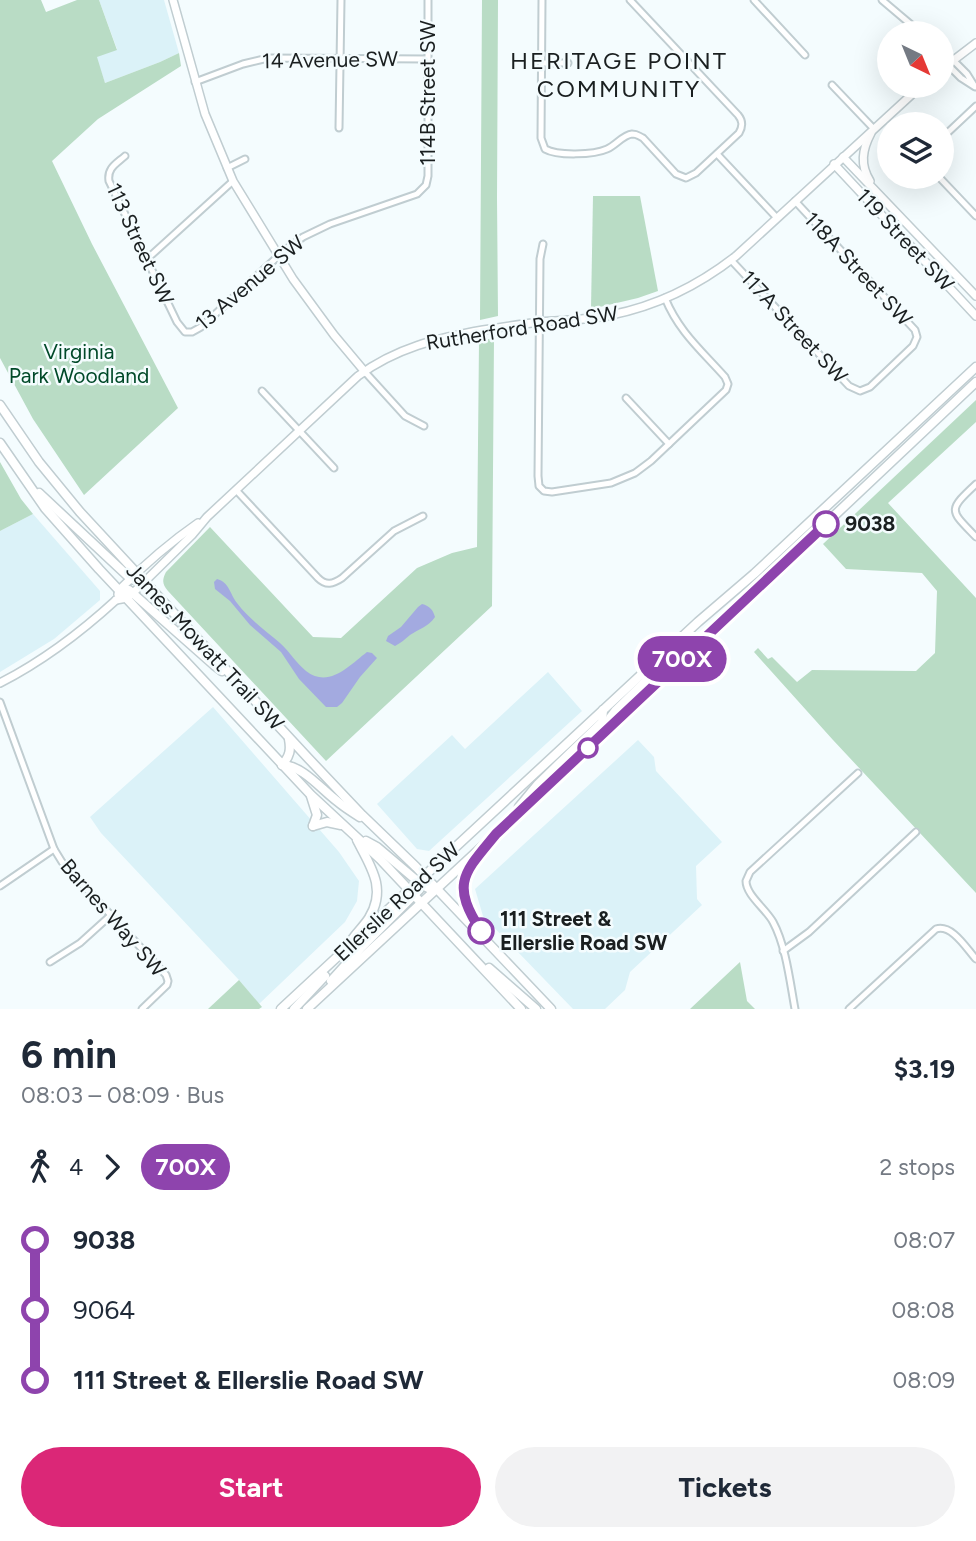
<!DOCTYPE html>
<meta charset="utf-8">
<style>
body{margin:0;font-family:Figtree,sans-serif;background:#f2f2f3;color:#1f2937;height:100vh;display:flex;flex-direction:column;font-size:26px;white-space:nowrap}
*{box-sizing:border-box;margin:0}
p{font-size:23px;color:#747a83}
.icon{flex:none;width:38px;height:38px;fill:none;stroke:currentColor;stroke-width:2;stroke-linecap:round;stroke-linejoin:round}
.map{position:relative;height:1009px;overflow:hidden}
.side{display:flex;flex-direction:column;background:#fff;flex:1}
.side>*{flex:none}
.badge{padding:0 14px;border-radius:23px;font-size:24px;line-height:46px}
.needle{width:46px;rotate:137deg}
.controls{position:absolute;left:877px;top:21px;display:grid;gap:14px}
.controls a{display:grid;place-items:center;width:77px;height:77px;border-radius:50%;background:#fff;box-shadow:0 7px 28px #0002;font-size:35px}
.map>.badge{position:absolute;translate:-50% -50%;box-shadow:0 0 0 4px #fff}
.legs{display:flex;align-items:center;gap:10px;height:77px;padding:0 21px;font-size:23px}
.legs p{margin-inline-start:auto}
.overview{display:flex;align-items:center;justify-content:space-between;height:119px;padding:0 21px}
h1{font-size:38px;font-weight:700;line-height:52px}
.action{display:flex;gap:14px;margin-top:auto;padding:14px 21px}
.action a{flex:1;height:80px;border-radius:42px;background:#db2777;color:#fff;font-size:28px;font-weight:700;line-height:80px;text-align:center}
.action a+a{background:#f2f2f3;color:#1f2937}
ul{padding:0 21px;list-style:none}
li{display:flex;align-items:center;gap:24px;height:70px;font-size:26px}
li i{display:grid;place-items:center;width:10px;height:100%;margin:0 9px;background:currentColor}
li i::after{content:'';width:18px;height:18px;margin:-9px;border:5px solid;border-radius:50%;background:#fff}
li p{margin-inline-start:auto}
li:first-child i{background:linear-gradient(#0000 50%,currentColor 0)}
li:last-child i{background:linear-gradient(currentColor 50%,#0000 0)}
.map>svg:first-child{display:block}
</style>
<div class="map">
<svg width="976" height="1009" viewBox="0 0 976 1009">
<rect width="100%" height="100%" fill="#f4fcfe"/>
<g fill="#dbf2f8">
<polygon points="99,0 164,0 179,53 160,62 105,83 96,56 117,49"/>
<polygon points="33,514 100,591 100,600 54,639 0,672 0,531"/>
<polygon points="548,672 582,711 429,851 417,849 377,804 452,735 465,749"/>
<polygon points="213,707 339,852 359,881 357,901 345,922 259,1004 239,980 101,833 90,817"/>
<polygon points="638,740 654,757 656,771 722,842 696,866 697,899 702,905 630,972 625,990 605,1009 573,1009 483,916 475,889"/>
</g>
<g fill="#b9dcc5">
<polygon points="0,0 41,0 46,12 77,0 99,0 117,50 97,57 105,83 160,62 179,53 181,66 98,119 52,161 92,244 178,408 84,495 33,419 0,358"/>
<polygon points="482,0 498,0 497,198 498,316 480,320"/>
<polygon points="593,196 640,196 658,291 638,298 591,309"/>
<path d="M494,338L492,606L326,761L168,591C162,584 162,580 166,572L210,527L313,637L341,638L417,568L452,553L477,547L479,341Z"/>
<polygon points="976,400 976,422 888,503 976,598 976,893 833,740 754,652 758,648 768,659 772,657 797,682 812,670 916,671 935,653 937,591 922,573 846,569 823,544"/>
<polygon points="0,462 21,499 33,514 0,531"/>
<polygon points="740,962 747,1001 755,1009 690,1009"/>
<polygon points="239,980 262,1007 259,1009 208,1009"/>
</g>
<g fill="#a3aae0">
<path d="M217,579C229,582 230,594 237,603C249,619 265,630 280,643C290,652 296,663 306,671C329,689 350,665 367,652L372,653L377,658L360,677L342,703L337,707H326L299,679L281,652L250,625L230,601L215,589L214,582Z"/>
<path d="M422,604C430,606 433,610 435,617C428,627 419,629 410,635C405,639 401,643 395,646L386,641L388,636L401,627L418,607Z"/>
</g>
<g fill="none" stroke-linecap="round" stroke-linejoin="round">
<defs>
<g id="minor">
<path d="M542,0L541,138L545,149C557,156 594,155 607,149C616,145 623,135 632,134C638,134 638,136 643,138L676,174L686,178L696,173L739,133C743,126 743,121 738,115L630,0"/>
<polyline points="754,0 805,55"/>
<polyline points="882,0 921,33"/>
<polyline points="942,49 967,74 975,87 961,78 942,59"/>
<polyline points="541,63 568,63"/>
<polyline points="195,82 243,64 268,58 428,59"/>
<polyline points="832,85 873,128"/>
<polyline points="339,128 341,0"/>
<polyline points="942,138 976,106"/>
<polyline points="717,154 777,218"/>
<path d="M125,156C116,164 107,168 109,181L177,322L185,332H192L201,327L285,250L303,237L330,224L417,194L426,185L428,176V0"/>
<polyline points="227,168 245,159"/>
<polyline points="939,177 976,216"/>
<path d="M543,244L540,259L538,476L539,486L544,491L552,492L611,483L635,473L651,461L726,390L728,384L725,377C701,350 679,332 665,298"/>
<polyline points="147,259 233,181"/>
<polyline points="731,260 849,386 860,391 870,387 913,346 917,337 915,330 795,201"/>
<polyline points="365,372 405,416 424,426"/>
<polyline points="262,391 334,468"/>
<polyline points="626,398 669,444"/>
<path d="M976,484C947,511 950,510 976,537"/>
<path d="M236,490L318,578C326,586 333,584 342,578L394,531L423,516"/>
<polyline points="0,702 54,849 62,862 166,975 168,981 167,985 142,1009"/>
<polyline points="0,886 54,849"/>
<polyline points="783,951 809,932 916,832"/>
<polyline points="50,962 80,943 111,915"/>
<path d="M795,1009C790,982 786,946 773,922C766,909 746,895 746,881L750,872L858,773"/>
<path d="M849,1009L936,929C952,924 966,948 976,959"/>
</g>
<g id="tertiary">
<polyline points="173,0 205,114 233,181 293,279 334,335 365,372"/>
<polyline points="942,69 976,43"/>
<polyline points="843,157 976,296"/>
<polyline points="834,164 976,316"/>
<path d="M870,181C860,165 862,150 871,133"/>
<path d="M118,594L119,590C144,565 169,543 198,523"/>
<path d="M116,600L127,598L133,593L192,535L207,517L358,376C396,348 437,338 483,330C502,327 522,324 541,322C564,320 588,320 611,315C656,306 699,285 736,256L921,86"/>
<path d="M0,683C43,661 80,633 116,600"/>
</g>
<g id="secondary">
<polyline points="0,405 39,462 80,512 309,759 362,815 416,867 551,1009"/>
<polyline points="0,443 45,508 99,569 311,795 380,859 521,1009"/>
<polyline points="39,493 131,579 144,582"/>
<polyline points="119,590 129,590 214,665 222,671"/>
<polyline points="608,728 610,718 616,710 663,664 678,646"/>
<path d="M282,765C302,765 322,790 337,801C344,807 352,812 360,817"/>
<path d="M282,765C290,756 291,750 289,739"/>
<polyline points="311,796 317,815 313,826"/>
<polyline points="519,807 538,784 602,722 603,710"/>
<polyline points="313,826 327,822 341,825"/>
<polyline points="366,841 377,847 422,885 430,889 437,889"/>
<path d="M477,858C458,881 462,902 477,926"/>
<path d="M351,941C356,933 364,926 369,918C387,889 371,867 357,840"/>
<polyline points="489,968 536,1009"/>
<polyline points="331,981 360,949 419,890 423,880"/>
<polyline points="281,1009 698,622 754,574 976,367"/>
<polyline points="294,1009 325,976"/>
<polyline points="307,1009 554,780 976,382"/>
</g>
</defs>
<use href="#minor" stroke="#c0cdd1" stroke-width="9"/>
<use href="#tertiary" stroke="#c0cdd1" stroke-width="10"/>
<use href="#secondary" stroke="#c0cdd1" stroke-width="11"/>
<use href="#minor" stroke="#fff" stroke-width="5"/>
<use href="#tertiary" stroke="#fff" stroke-width="7"/>
<use href="#secondary" stroke="#fff" stroke-width="8"/>
</g>
<g fill="none" stroke-linecap="round" stroke-linejoin="round">
<defs>
<path id="line-1" d="M481,931C450,883 464,873 496,834L826,524"/>
</defs>
<use href="#line-1" stroke="#fff" stroke-width="16"/>
<use href="#line-1" stroke="#8e44ad" stroke-width="10"/>
</g>
<g fill="#fff" stroke="#8e44ad" stroke-width="3.5">
<circle cx="826" cy="524" r="12"/>
<circle cx="588" cy="748" r="9"/>
<circle cx="481" cy="931" r="12"/>
</g>
<g text-anchor="middle" stroke-width="5" stroke-linejoin="round" paint-order="stroke">
<g font-size="21" fill="#1a1f20" stroke="#f4fcfe">
<text transform="translate(330 60) rotate(-1)" y="7">14 Avenue SW</text>
<text transform="translate(428 93) rotate(-90)" y="7">114B Street SW</text>
<text transform="translate(905 240) rotate(47)" y="7">119 Street SW</text>
<text transform="translate(140 244) rotate(65)" y="7">113 Street SW</text>
<text transform="translate(858 269) rotate(47)" y="7">118A Street SW</text>
<text transform="translate(250 283) rotate(-40)" y="7">13 Avenue SW</text>
<text transform="translate(794 327) rotate(47)" y="7">117A Street SW</text>
<text transform="translate(522 328) rotate(-9)" y="7">Rutherford Road SW</text>
<text transform="translate(205 647) rotate(47)" y="7">James Mowatt Trail SW</text>
<text transform="translate(397 902) rotate(-43)" y="7">Ellerslie Road SW</text>
<text transform="translate(113 918) rotate(49)" y="7">Barnes Way SW</text>
</g>
<g font-size="21" fill="#004929" stroke="#f4fcfe">
<text x="79" y="359">Virginia<tspan x="79" dy="24">Park Woodland</tspan></text>
</g>
<g font-size="21" font-weight="bold" fill="#1a1f20" stroke="#f4fcfe" text-anchor="start">
<text x="845" y="531">9038</text>
<text x="500" y="926">111 Street &amp;<tspan x="500" dy="24">Ellerslie Road SW</tspan></text>
</g>
<g font-size="24" letter-spacing="2" fill="#1a1f20" stroke="#f4fcfe">
<text x="619" y="69">HERITAGE POINT<tspan x="619" dy="28">COMMUNITY</tspan></text>
</g>
</g>
</svg>
<div class="controls">
<a><svg class="needle" viewBox="-14 -14 28 28"><path d="M0-13l5 13h-10z" fill="#e53935"/><path d="M0 13l5-13h-10z" fill="#747a83"/></svg></a>
<a><svg class="icon" aria-label="layers" viewBox="0 0 24 24"><path d="M12 4l9 5-9 5-9-5zM3 14l9 5 9-5"/></svg></a>
</div>
<b class="badge" style="left:682px;top:659px;background:#8e44ad;color:#fff">700X</b>
</div>
<section class="side">
<div class="overview"><div><h1>6 min</h1><p>08:03 – 08:09 · Bus</p></div><b>$3.19</b></div>
<div class="legs"><svg class="icon" aria-label="walk" viewBox="0 0 24 24"><circle cx="13" cy="4" r="2"/><path d="M13 8l-2 6 4 7M11 14l-3 7M7 12l3-4h3l4 4"/></svg>4<svg class="icon" aria-label="forward" viewBox="0 0 24 24"><path d="M9 5l7 7-7 7"/></svg><b class="badge" style="background:#8e44ad;color:#fff">700X</b><p>2 stops</p></div>
<ul>
<li><i style="color:#8e44ad"></i><b>9038</b><p>08:07</p></li>
<li><i style="color:#8e44ad"></i><span>9064</span><p>08:08</p></li>
<li><i style="color:#8e44ad"></i><b>111 Street &amp; Ellerslie Road SW</b><p>08:09</p></li>
</ul>
<div class="action"><a>Start</a><a>Tickets</a></div>
</section>
